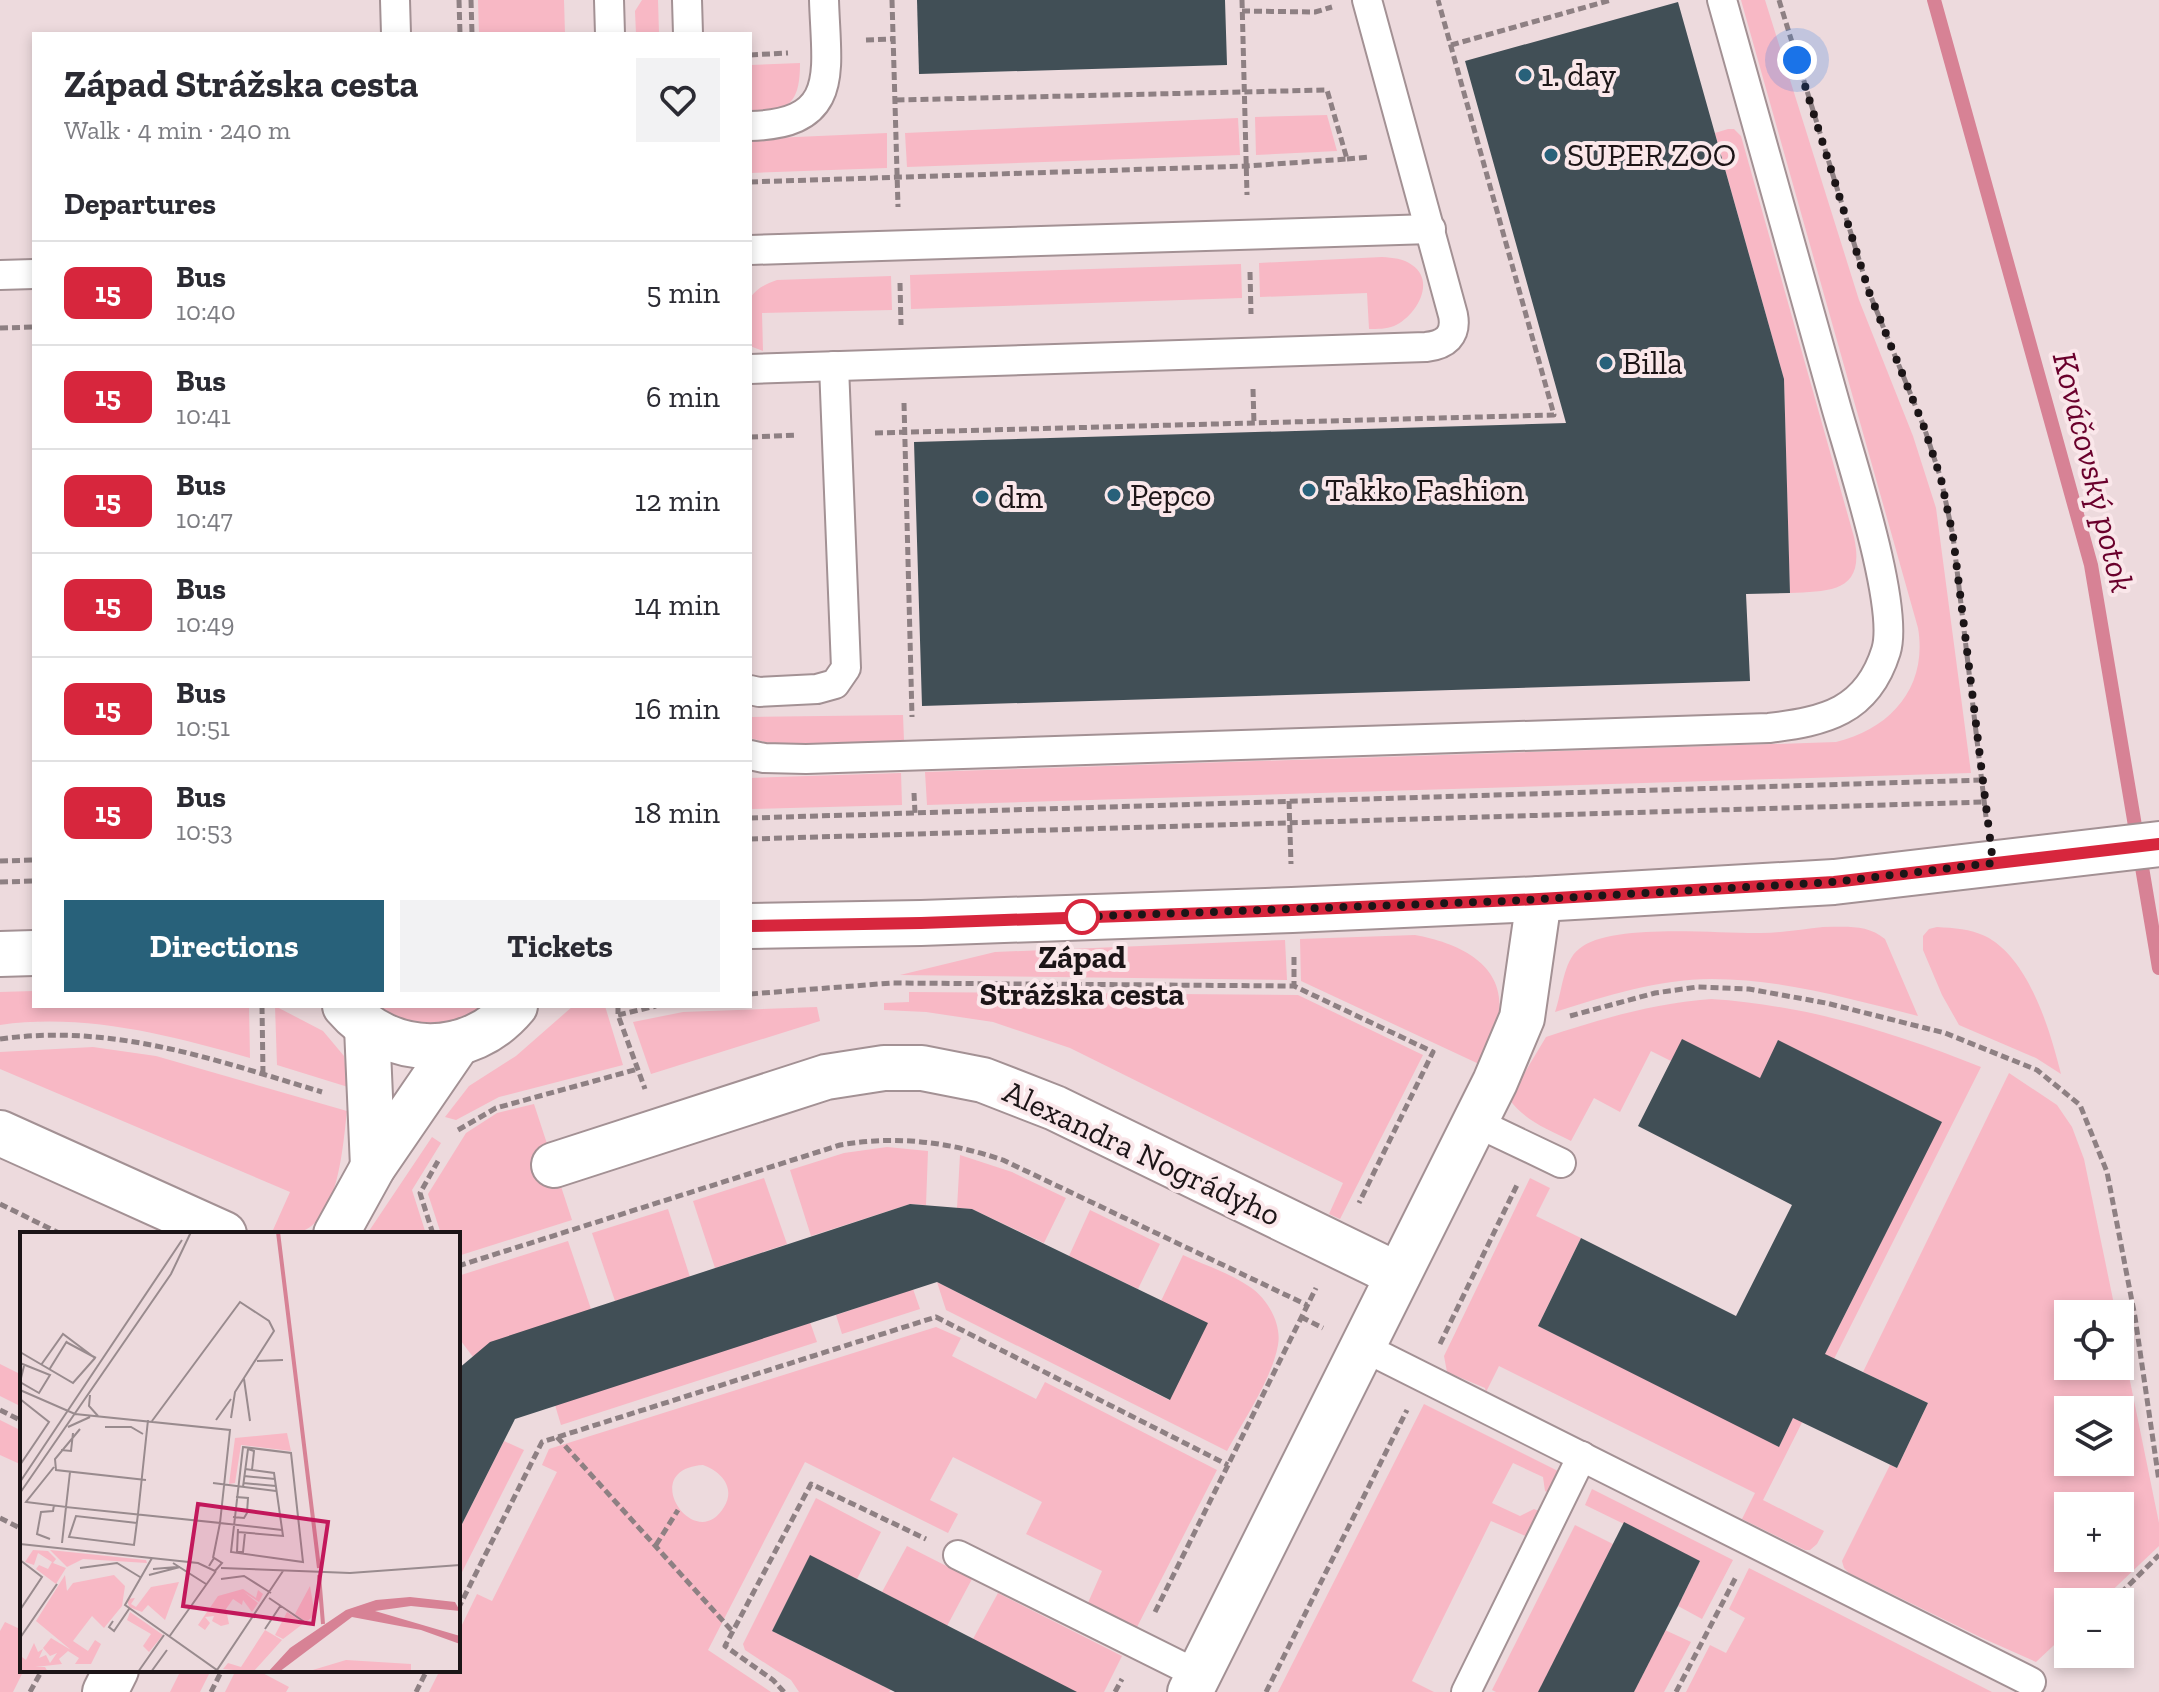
<!DOCTYPE html>
<meta charset="utf-8">
<style>
body{margin:0;font-family:"Zilla Slab",serif;background:#f2f2f3;color:#2b2b33;height:100vh;display:flex;flex-direction:column;font-size:30px;white-space:nowrap}
*{box-sizing:border-box;margin:0}
p{font-size:26px;color:#7c7c81}
.icon{flex:none;width:44px;height:44px;fill:none;stroke:currentColor;stroke-width:2;stroke-linecap:round;stroke-linejoin:round}
.map{position:relative;flex:1;overflow:hidden}
.details{position:absolute;left:32px;top:32px;width:720px;height:976px;display:flex;flex-direction:column;background:#fff;border-radius:0px;box-shadow:0 4px 12px #0003}
.details>*{flex:none}
.badge{padding:0 16px;border-radius:12px;font-size:28px;line-height:52px}
.controls{position:absolute;left:2054px;top:1300px;display:grid;gap:16px}
.controls a{display:grid;place-items:center;width:80px;height:80px;border-radius:0px;background:#fff;box-shadow:0 4px 12px #0003;font-size:40px}
.you{position:absolute;width:40px;height:40px;margin:-20px;border:6px solid #fff;border-radius:50%;background:#1a73e8;box-shadow:0 0 0 12px #1a73e833}
.map>.badge{position:absolute;translate:-50% -50%;box-shadow:0 0 0 4px #fff}
h2{padding:0 32px;font-size:30px;line-height:72px}
.round{display:grid;place-items:center;flex:none;width:84px;height:84px;border-radius:0px;background:#f2f2f3}
.summary{display:flex;align-items:center;justify-content:space-between;height:136px;padding:0 32px}
h1{font-size:38px;font-weight:700;line-height:60px}
.cta{display:flex;gap:16px;margin-top:auto;padding:16px 32px}
.cta a{flex:1;height:92px;border-radius:0px;background:#28617a;color:#fff;font-size:32px;font-weight:700;line-height:92px;text-align:center}
.cta a+a{background:#f2f2f3;color:#2b2b33}
ul{padding:0;list-style:none}
li{display:flex;align-items:center;gap:24px;height:104px;padding:0 32px;border-top:2px solid #e1e1e2}
li div{flex:1}
li b{display:block;font-size:30px}
li em{font-style:normal}
li .badge{min-width:88px;font-weight:700;text-align:center}
.map>svg:first-child{display:block}
</style>
<div class="map">
<svg width="2159" height="1692" viewBox="0 0 2159 1692">
<rect width="100%" height="100%" fill="#eddadd"/>
<g fill="#f8b8c5" fill-rule="evenodd">
<polygon points="478,0 564,0 565,34 479,34"/>
<polygon points="642,0 658,0 659,34 636,34 635,11"/>
<path d="M1741,0H1765L1859,300L1913,436L1936,508L1971,773L927,805L925,772L1836,742C1891,729 1928,687 1918,628Z"/>
<path d="M800,63C800,103 789,112 750,114V65Z"/>
<polygon points="1327,115 1337,151 1256,155 1255,117"/>
<polygon points="1238,118 1240,155 907,167 905,133"/>
<path d="M1728,129H1734L1741,136L1854,537C1866,592 1831,591 1790,593L1784,379L1715,133Z"/>
<polygon points="887,133 887,168 750,173 750,139"/>
<path d="M1382,257C1393,258 1403,258 1412,265C1437,282 1415,317 1394,326C1386,329 1378,329 1369,329L1367,293L1260,297L1259,263Z"/>
<polygon points="1241,264 1242,298 911,309 910,275"/>
<path d="M891,276L892,310L762,313L763,351L750,346V298C757,288 766,284 777,280Z"/>
<polygon points="903,715 904,741 788,744 769,743 750,738 750,717"/>
<polygon points="901,773 902,805 750,809 750,778"/>
<path d="M1823,927C1846,927 1867,924 1885,939L1918,1016C1850,999 1782,979 1712,979C1658,979 1606,996 1555,1012C1562,993 1563,961 1579,949C1610,922 1720,934 1761,933C1782,933 1803,929 1823,927Z"/>
<path d="M1937,927C1954,928 1970,929 1985,936C2029,958 2050,1030 2061,1074L2036,1058L1959,1025L1942,995L1923,950V936L1929,929Z"/>
<path d="M1415,935C1465,944 1515,970 1495,1030C1491,1042 1484,1053 1479,1064L1301,981L1300,939Z"/>
<polygon points="1285,940 1287,980 900,975 995,952"/>
<path d="M34,991V1006H249L250,1058C169,1035 85,1013 0,1025V992Z"/>
<polygon points="909,992 1298,995 1423,1055 1340,1219 1329,1214 1343,1183 1070,1048 993,1022 926,1012 884,1010 884,1003 909,1002"/>
<path d="M1711,999C1805,1005 1894,1032 1981,1067L1763,1500L1824,1531L1817,1544L1810,1550H1805L1742,1519L1755,1493L1499,1366L1486,1392L1485,1388L1447,1372L1444,1356L1530,1178L1550,1188L1536,1216L1581,1238L1538,1326L1779,1446L1941,1122L1760,1078L1671,1061L1651,1051L1620,1112L1594,1098L1571,1141C1547,1129 1525,1121 1509,1099L1546,1037C1601,1019 1654,1003 1711,999Z"/>
<polygon points="275,1006 323,1031 344,1056 348,1087 277,1065"/>
<path d="M380,1006H486C454,1029 411,1031 380,1006Z"/>
<polygon points="573,1006 605,1006 623,1065 499,1097 456,1120 445,1117 469,1086 516,1056"/>
<polygon points="817,1007 820,1021 651,1074 633,1022 683,1012"/>
<path d="M93,1047L156,1056L347,1111C342,1153 337,1252 273,1230L290,1192L0,1069V1052Z"/>
<path d="M2009,1073L2057,1105L2072,1127L2084,1159L2116,1314H2068V1366H2120V1332L2159,1523V1546L2100,1602H2068V1632L2036,1662L1980,1637L1849,1573L1844,1568L1842,1561L1890,1465L1897,1468L1928,1403L1863,1372ZM2068,1410H2120V1462H2068ZM2068,1506H2120V1558H2068Z"/>
<polygon points="534,1104 572,1220 458,1256 458,1234 441,1234 428,1194 466,1133 497,1113"/>
<polygon points="432,1137 441,1143 412,1190 426,1234 367,1234"/>
<polygon points="887,1147 928,1151 926,1205 910,1204 811,1236 790,1170 844,1153"/>
<polygon points="960,1155 1012,1172 1066,1198 1044,1243 972,1209 957,1208"/>
<polygon points="764,1178 787,1244 715,1268 693,1201"/>
<polygon points="668,1209 690,1277 615,1301 592,1233"/>
<polygon points="1090,1210 1160,1244 1138,1289 1069,1256"/>
<polygon points="568,1241 591,1309 473,1357 458,1337 458,1276"/>
<path d="M1183,1255C1204,1265 1230,1273 1250,1287C1267,1298 1282,1324 1278,1345C1272,1379 1243,1421 1227,1451L946,1310L937,1282L1169,1400L1161,1301Z"/>
<polygon points="913,1289 920,1309 842,1334 836,1315"/>
<polygon points="810,1322 817,1342 561,1425 555,1405"/>
<path d="M936,1327L961,1338L952,1356L1036,1399L1045,1382L1217,1470L1136,1629L1087,1605L1102,1571L1026,1534L1042,1502L953,1457L930,1500L958,1514L948,1533L805,1462L708,1650L771,1692H429L440,1670H458V1633L477,1594L492,1601L557,1472L542,1465L549,1449ZM703,1465C721,1471 736,1488 724,1507C695,1556 636,1469 703,1465Z"/>
<polygon points="0,1364 22,1375 22,1407 0,1396"/>
<polygon points="1424,1404 1564,1474 1553,1495 1545,1491 1543,1477 1513,1463 1492,1503 1520,1516 1534,1509 1544,1513 1532,1539 1491,1521 1412,1681 1434,1692 1278,1692"/>
<polygon points="0,1420 22,1431 22,1465 0,1455"/>
<polygon points="504,1441 524,1450 458,1580 458,1532"/>
<polygon points="1592,1489 1733,1560 1702,1619 1678,1606 1700,1561 1585,1505"/>
<polygon points="816,1498 881,1532 857,1579 810,1556 772,1631 891,1690 889,1692 799,1692 791,1680 745,1650 743,1644"/>
<polygon points="1575,1525 1613,1544 1539,1692 1496,1692 1492,1690"/>
<polygon points="907,1546 972,1579 947,1626 882,1592"/>
<polygon points="1749,1568 1992,1692 1686,1692 1710,1645 1726,1653 1745,1618 1729,1609"/>
<polygon points="998,1593 1122,1656 1104,1692 1038,1692 973,1639"/>
<polygon points="5,1622 22,1630 22,1670 24,1670 13,1692 0,1692 0,1631"/>
<polygon points="1665,1630 1691,1642 1664,1692 1634,1692"/>
<polygon points="181,1670 211,1670 200,1692 170,1692"/>
<polygon points="236,1670 257,1670 289,1687 286,1692 225,1692"/>
</g>
<g fill="none" stroke-linecap="round" stroke-linejoin="round">
<polyline stroke="#d78295" stroke-width="14" points="1934,0 2091,565 2159,968"/>
</g>
<g fill="#414f56">
<polygon points="917,0 1225,0 1227,65 919,74"/>
<polygon points="1678,2 1784,379 1790,593 1746,594 1750,681 922,706 914,442 1566,423 1465,61"/>
<polygon points="1682,1039 1760,1078 1778,1040 1942,1122 1825,1354 1928,1403 1897,1468 1793,1418 1779,1447 1538,1326 1581,1238 1736,1316 1792,1205 1638,1126"/>
<polygon points="910,1204 972,1209 1208,1323 1170,1400 937,1282 515,1419 458,1532 458,1369 490,1342"/>
<polygon points="1624,1522 1700,1561 1678,1606 1634,1692 1538,1692"/>
<polygon points="810,1555 857,1579 1077,1692 895,1692 772,1631"/>
</g>
<g fill="none" stroke-linecap="round" stroke-linejoin="round">
<defs>
<g id="lane">
<polyline points="395,0 396,34"/>
<polyline points="609,0 610,34"/>
<polyline points="687,0 688,34"/>
<path d="M750,126C842,124 826,70 824,0"/>
<polyline points="750,250 1431,229"/>
<polyline points="0,275 34,274"/>
<path d="M750,369L1426,347C1445,345 1457,336 1453,315L1367,0"/>
<polyline points="750,690 759,692 817,689 835,684 846,668 834,366"/>
<path d="M750,755L764,758L806,759L1769,728C1825,721 1867,712 1886,651C1900,606 1849,454 1835,403C1797,269 1760,134 1722,0"/>
<polyline points="1475,1122 1561,1163"/>
<polyline points="1383,1357 2031,1682"/>
<polyline points="958,1555 1199,1675"/>
<polyline points="1466,1692 1582,1456"/>
</g>
<g id="street">
<polyline points="367,1027 373,1167"/>
<polyline points="0,1133 224,1234"/>
<polyline points="554,1165 826,1077 884,1068 922,1068 983,1080 1055,1108 1398,1275"/>
<polyline points="336,1234 373,1167 458,1043"/>
<polyline points="105,1692 116,1670"/>
<polyline points="1190,1692 1495,1082 1522,1018 1539,899"/>
</g>
<g id="secondary">
<polyline points="750,926 921,923 1292,910 1539,899 1834,882 2159,844"/>
<polyline points="0,954 34,953"/>
<path d="M345,1006C390,1059 470,1060 515,1006"/>
</g>
</defs>
<use href="#lane" stroke="#a39194" stroke-width="32"/>
<use href="#street" stroke="#a39194" stroke-width="48"/>
<use href="#secondary" stroke="#a39194" stroke-width="48"/>
<g stroke="#8e8083" stroke-width="5" stroke-dasharray="8 4" stroke-linecap="butt">
<polyline points="459,0 460,34"/>
<polyline points="471,0 472,34"/>
<polyline points="892,0 898,207"/>
<polyline points="1242,0 1247,195"/>
<polyline points="1779,0 1869,292 1924,427 1941,479 1953,536 1986,817"/>
<polyline points="1242,11 1315,12 1332,7"/>
<polyline points="866,40 893,39"/>
<polyline points="1451,45 1611,0"/>
<polyline points="750,55 788,53"/>
<polyline points="1347,159 1370,157"/>
<polyline points="750,182 1246,166 1347,159 1327,90 895,100"/>
<polyline points="1250,272 1251,314"/>
<polyline points="900,283 901,325"/>
<polyline points="0,328 34,327"/>
<polyline points="1253,389 1254,424"/>
<polyline points="904,403 912,717"/>
<polyline points="875,433 1554,415 1438,0"/>
<polyline points="750,437 797,435"/>
<polyline points="914,793 915,813"/>
<polyline points="1289,801 1291,864"/>
<polyline points="750,818 1982,780"/>
<polyline points="750,839 1984,802"/>
<polyline points="0,861 34,860"/>
<polyline points="0,882 34,881"/>
<polyline points="1294,957 1294,986"/>
<polyline points="750,994 892,983 1294,986 1433,1052 1359,1203"/>
<polyline points="262,1006 263,1074"/>
<polyline points="618,1006 618,1015 645,1089"/>
<polyline points="618,1015 656,1006"/>
<polyline points="1570,1016 1655,993 1697,987 1749,989 1826,1003 1945,1033 2037,1070 2080,1105 2107,1172 2135,1317 2159,1481"/>
<path d="M0,1039C114,1023 215,1060 322,1092"/>
<polyline points="458,1130 496,1108 638,1069"/>
<polyline points="0,1204 61,1234"/>
<polyline points="433,1234 420,1193 438,1161"/>
<path d="M458,1266L840,1145C897,1135 949,1142 1003,1160L1307,1305"/>
<polyline points="1301,1317 1323,1328"/>
<polyline points="1440,1344 1518,1183"/>
<polyline points="0,1410 22,1421"/>
<polyline points="557,1437 733,1632"/>
<polyline points="0,1518 22,1529"/>
<polyline points="656,1545 678,1510"/>
<polyline points="2112,1602 2159,1555"/>
<polyline points="458,1609 542,1442 936,1317 1228,1465"/>
<polyline points="1155,1612 1316,1288"/>
<polyline points="2057,1656 2068,1646"/>
<polyline points="30,1692 42,1670"/>
<polyline points="211,1692 222,1670"/>
<polyline points="416,1692 427,1670"/>
<polyline points="784,1692 773,1680 725,1646 811,1484 926,1539"/>
<polyline points="1115,1692 1122,1679"/>
<polyline points="1266,1692 1407,1410"/>
<polyline points="1676,1692 1736,1577"/>
</g>
<use href="#lane" stroke="#fff" stroke-width="28"/>
<use href="#street" stroke="#fff" stroke-width="44"/>
<use href="#secondary" stroke="#fff" stroke-width="44"/>
</g>
<g fill="none" stroke-linecap="round" stroke-linejoin="round">
<defs>
<polyline id="line" points="750,926 921,923 1292,910 1539,899 1834,882 2159,844"/>
</defs>
<use href="#line" stroke="#fff" stroke-width="18"/>
<use href="#line" stroke="#d7263d" stroke-width="12"/>
<polyline stroke="#1c1517" stroke-width="8" stroke-dasharray="0 14.4" points="1082,917 1076,917 1508,901 1834,882 1993,863 1953,536 1941,479 1924,427 1869,292 1797,60"/>
</g>
<g fill="#28617a" stroke="#fae7ea" stroke-width="3">
<circle cx="1525" cy="75" r="8"/>
<circle cx="1551" cy="155" r="8"/>
<circle cx="1606" cy="363" r="8"/>
<circle cx="1309" cy="490" r="8"/>
<circle cx="1114" cy="495" r="8"/>
<circle cx="982" cy="497" r="8"/>
</g>
<circle fill="#fff" stroke="#d7263d" stroke-width="4" cx="1082" cy="917" r="16"/>
<g text-anchor="middle" stroke-width="8" stroke-linejoin="round" paint-order="stroke">
<g font-size="32" fill="#1c1517" stroke="#fae7ea" text-anchor="start">
<text x="1541" y="86">1. day</text>
<text x="1567" y="166">SUPER ZOO</text>
<text x="1622" y="374">Billa</text>
<text x="1325" y="501">Takko Fashion</text>
<text x="1130" y="506">Pepco</text>
<text x="998" y="508">dm</text>
</g>
<g font-size="32" font-weight="bold" fill="#1c1517" stroke="#fae7ea">
<text x="1082" y="968">Západ<tspan x="1082" dy="37">Strážska cesta</tspan></text>
</g>
<g font-size="32" fill="#1c1517" stroke="#fae7ea">
<text transform="translate(1142 1153) rotate(25)" y="11">Alexandra Nográdyho</text>
</g>
<g font-size="34" font-style="italic" fill="#6a002c" stroke="#fae7ea">
<text transform="translate(2094 472) rotate(76)" y="12">Kováčovský potok</text>
</g>
</g>
<g transform="translate(20 1232)">
<rect width="440" height="440" fill="#eddadd"/>
<path d="M267,201L271,219L221,213L215,251L209,252L215,206ZM13,318L28,319L36,327L33,331L46,336L36,352L16,337L19,333L28,337L32,330L18,321L14,333L5,330ZM30,318L126,328L127,331L63,327L47,335ZM45,343L47,359L53,351L94,343L105,354L102,374L84,396L72,384L53,409L68,419L75,408L81,412L71,432H55L59,426L48,419L39,427L42,432L15,435H25L28,440L0,439L2,425L6,428L14,411L18,420L23,417L19,426L26,423L30,431L37,421L30,424L23,416L31,406L51,418L16,389ZM159,350L145,388L128,373L122,380L109,375L107,367L115,366L111,372L116,375L131,355ZM290,354L295,383L286,390L275,382ZM223,357L236,366L238,358L243,362L239,370L224,360L238,371L232,380L223,368L222,373L213,367L206,377L209,392L201,394L192,389L194,384L185,385L190,391L185,398L178,393L198,364ZM110,380L143,403L129,420L123,414L131,402L107,388ZM267,380L284,391L263,407L255,403ZM245,398L262,408L233,440L203,437L208,431L221,435ZM326,428L391,432V440H286Z" fill="#f8b8c5"/>
<path d="M390,365L435,370L440,379L391,374L355,379L440,404V412L401,398L332,385L259,440H248L270,416L326,378L356,368Z" fill="#d78295"/>
<path fill="none" stroke="#d78295" stroke-width="4" d="M258,0L299,336M299,343L303,392"/>
<path fill="none" stroke="#998b8e" stroke-width="2" d="M46,110L76,126M0,120L53,151L75,126M237,129L263,128M0,131L30,143L19,161L0,150L4,134M21,133L43,102L75,126M29,138L47,109M224,147L230,189M0,158L55,182L210,198L200,291L262,298M70,163L69,174L78,184M0,167L29,190L0,233M196,188L211,167M132,189L220,70L249,89L254,99L215,160L211,186M48,195L70,185M85,195H111L123,202M60,197L35,227L36,238L126,248M223,215L271,221L283,330L211,320ZM41,218L51,219L53,201M34,235L6,270L46,275L50,240M224,244L255,247M0,250L162,8M193,251L256,259M223,251L256,254M223,255L228,217L234,219L232,238M0,261L151,42L171,0M213,285L224,286L227,281L228,266L216,265M117,291L56,284L49,305L114,313L118,282L128,188M218,297L217,320H223L225,301M218,300L263,304L254,241L225,237M30,307L17,302L21,280L33,279L34,273M42,311L46,275L200,291L193,326M0,312L178,331L195,339L202,331L194,326L189,334M132,326L105,373L197,438L263,339M0,328L22,345L0,378M153,331L186,352M60,336L97,331L120,345M201,336L330,341L440,333M133,337L157,335M129,343L160,335M201,347L224,344L251,361M249,366L286,391M93,389L89,395L94,399L109,377M245,397L261,373M149,405L196,339M0,406L37,352M118,440L144,403M131,440L147,418"/>
<path fill="#c2185b" fill-opacity="0.15" stroke="#c2185b" stroke-width="4" d="M178,272L308,290L293,392L163,374Z"/>
<rect width="440" height="440" fill="none" stroke="#1c1517" stroke-width="4"/>
</g>
</svg>
<div class="controls">
<a><svg class="icon" aria-label="locate" viewBox="0 0 24 24"><circle cx="12" cy="12" r="6"/><path d="M12 2v4M12 18v4M2 12h4M18 12h4"/></svg></a>
<a><svg class="icon" aria-label="layers" viewBox="0 0 24 24"><path d="M12 4l9 5-9 5-9-5zM3 14l9 5 9-5"/></svg></a>
<a>+</a>
<a>−</a>
</div>
<div class="you" style="left:1797px;top:60px"></div>
<section class="details">
<div class="summary"><div><h1>Západ Strážska cesta</h1><p>Walk · 4 min · 240 m</p></div><a class="round"><svg class="icon" aria-label="heart" viewBox="0 0 24 24"><path d="M12 20l-8-8c-3-5 5-10 8-4 3-6 11-1 8 4z"/></svg></a></div>
<h2>Departures</h2>
<ul>
<li><span class="badge" style="background:#d7263d;color:#fff">15</span><div><b>Bus</b><p>10:40</p></div><em>5 min</em></li>
<li><span class="badge" style="background:#d7263d;color:#fff">15</span><div><b>Bus</b><p>10:41</p></div><em>6 min</em></li>
<li><span class="badge" style="background:#d7263d;color:#fff">15</span><div><b>Bus</b><p>10:47</p></div><em>12 min</em></li>
<li><span class="badge" style="background:#d7263d;color:#fff">15</span><div><b>Bus</b><p>10:49</p></div><em>14 min</em></li>
<li><span class="badge" style="background:#d7263d;color:#fff">15</span><div><b>Bus</b><p>10:51</p></div><em>16 min</em></li>
<li><span class="badge" style="background:#d7263d;color:#fff">15</span><div><b>Bus</b><p>10:53</p></div><em>18 min</em></li>
</ul>
<div class="cta"><a>Directions</a><a>Tickets</a></div>
</section>
</div>
